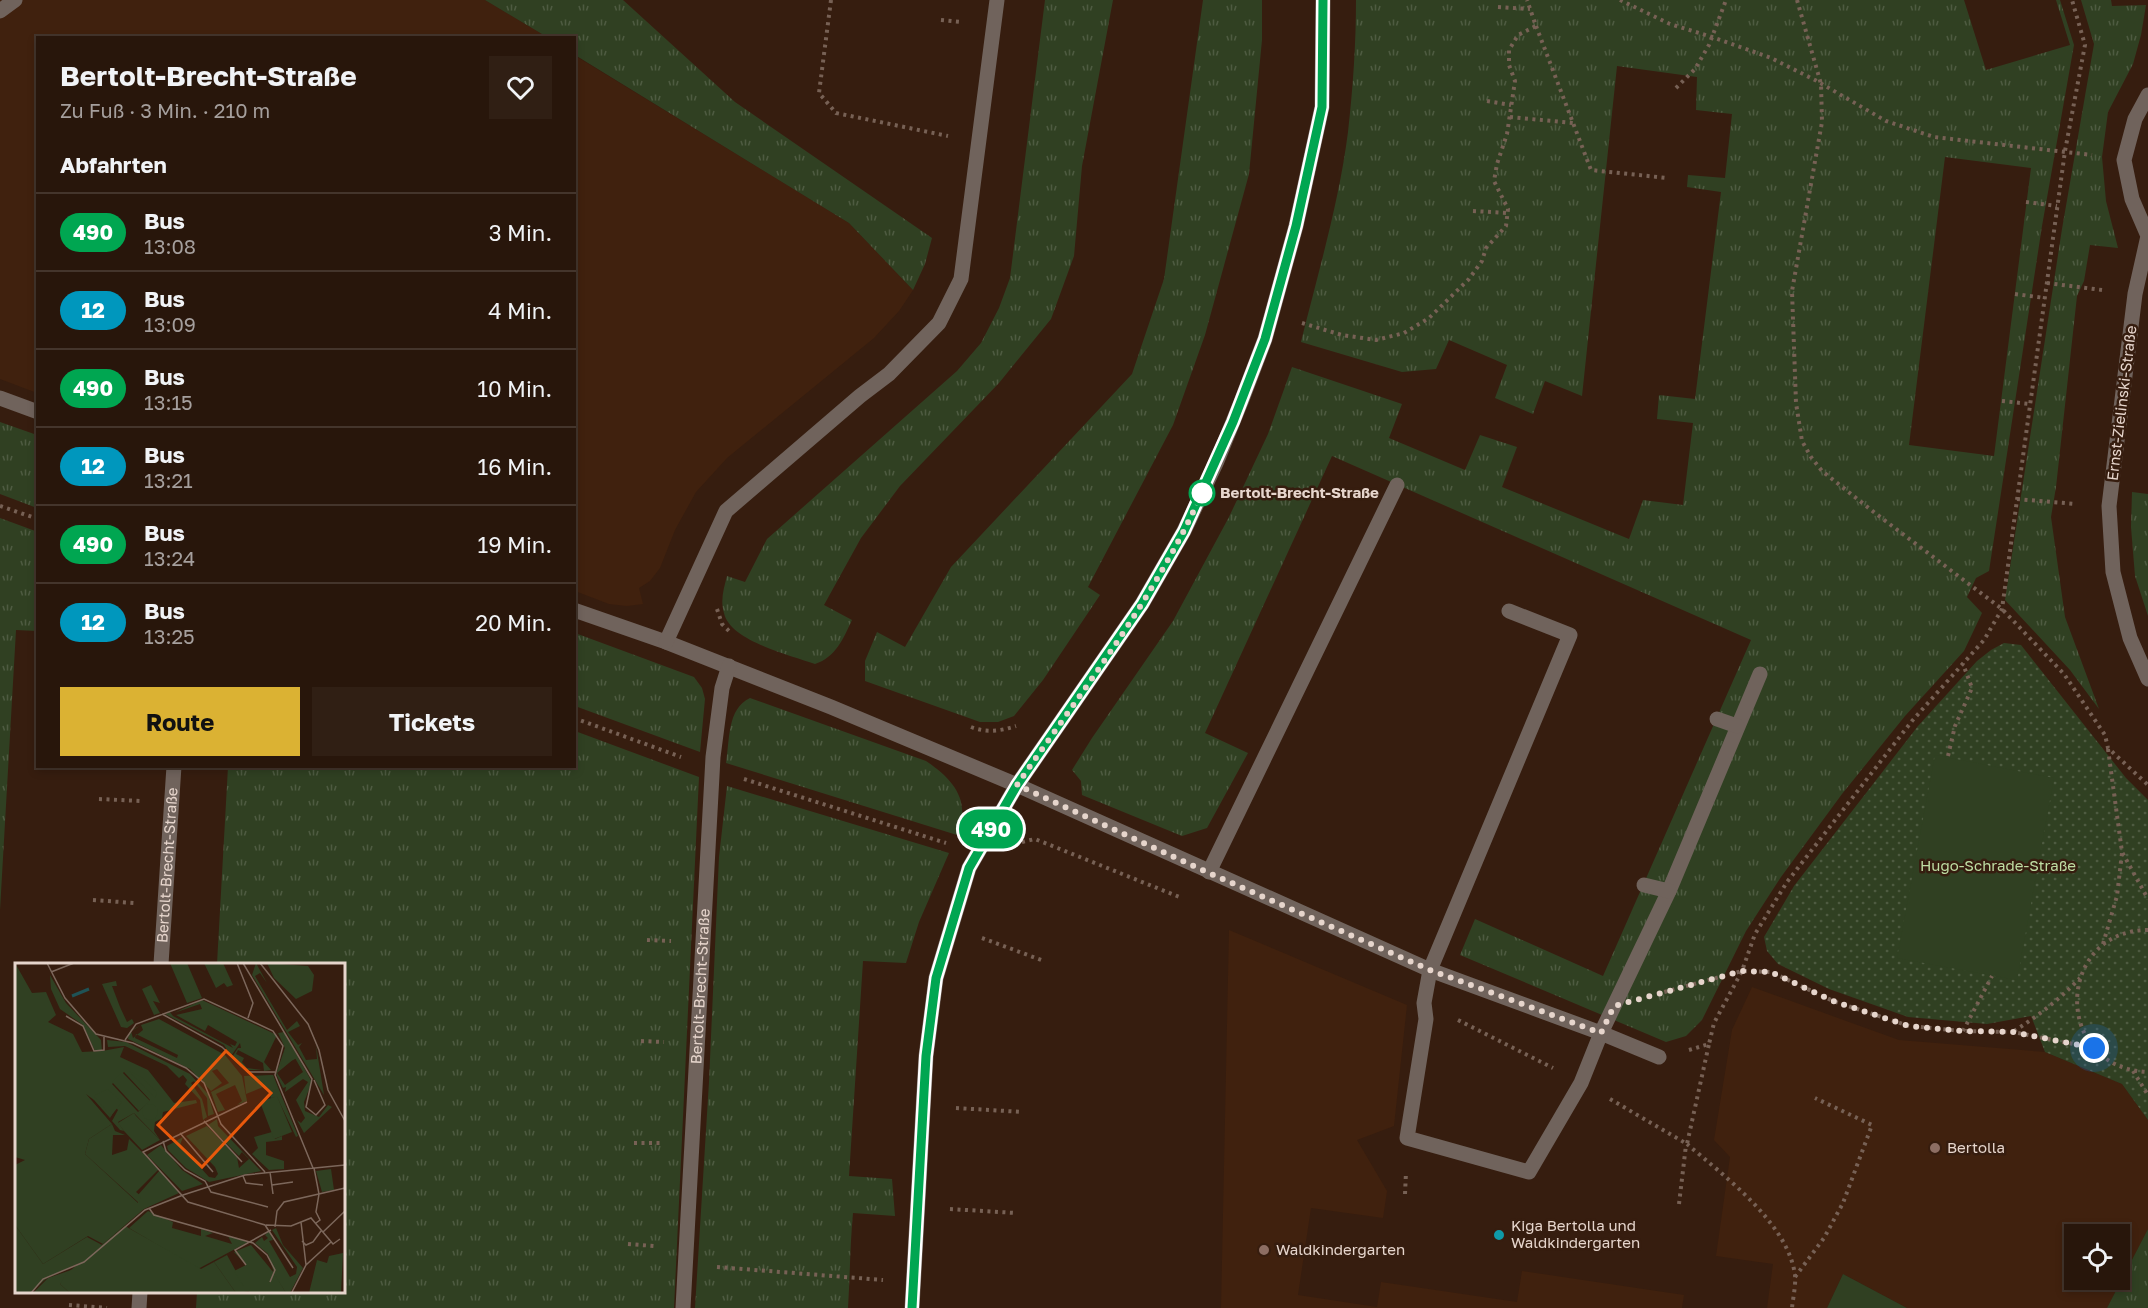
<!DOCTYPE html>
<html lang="de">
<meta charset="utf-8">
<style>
body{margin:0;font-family:"Golos Text",sans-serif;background:#301f14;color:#f1f3f6;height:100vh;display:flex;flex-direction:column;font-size:22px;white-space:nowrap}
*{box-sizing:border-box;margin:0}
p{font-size:20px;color:#a59f9d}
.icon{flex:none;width:33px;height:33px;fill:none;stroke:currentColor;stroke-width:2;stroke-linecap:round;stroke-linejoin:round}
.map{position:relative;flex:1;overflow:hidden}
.side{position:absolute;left:36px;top:36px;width:540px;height:732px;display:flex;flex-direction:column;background:#28160b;border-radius:0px;box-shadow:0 3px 9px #0003,0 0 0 2px #44352c}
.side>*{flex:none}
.badge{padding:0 12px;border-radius:20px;font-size:21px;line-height:39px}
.tools{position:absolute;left:2064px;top:1224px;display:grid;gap:12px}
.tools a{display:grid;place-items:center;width:66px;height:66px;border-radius:0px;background:#28160b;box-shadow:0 3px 9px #0003,0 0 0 2px #44352c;font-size:30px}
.you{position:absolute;width:30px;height:30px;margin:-15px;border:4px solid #fff;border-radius:50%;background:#1a73e8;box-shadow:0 0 0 9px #1a73e833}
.map>.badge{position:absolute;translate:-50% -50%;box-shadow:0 0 0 3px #fff}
h2{padding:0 24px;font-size:22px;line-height:54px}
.round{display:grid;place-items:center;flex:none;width:63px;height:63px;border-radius:0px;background:#301f14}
.summary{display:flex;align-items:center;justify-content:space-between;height:102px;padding:0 24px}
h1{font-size:28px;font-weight:700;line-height:45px}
.primary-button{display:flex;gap:12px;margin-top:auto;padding:12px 24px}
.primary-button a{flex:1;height:69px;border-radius:0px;background:#dbb233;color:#111;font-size:24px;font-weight:700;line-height:69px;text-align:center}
.primary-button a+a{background:#301f14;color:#f1f3f6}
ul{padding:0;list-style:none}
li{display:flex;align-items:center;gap:18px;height:78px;padding:0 24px;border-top:2px solid #44352c}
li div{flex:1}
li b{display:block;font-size:22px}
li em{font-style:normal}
li .badge{min-width:66px;font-weight:700;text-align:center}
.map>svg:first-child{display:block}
</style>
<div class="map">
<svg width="2148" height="1308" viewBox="0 0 2148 1308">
<defs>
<pattern id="grass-tufts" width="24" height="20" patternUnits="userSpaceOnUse" patternTransform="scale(1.5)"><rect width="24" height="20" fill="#304022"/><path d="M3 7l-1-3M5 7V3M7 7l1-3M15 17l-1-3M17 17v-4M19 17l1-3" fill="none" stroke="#4e5b41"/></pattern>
<pattern id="park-dots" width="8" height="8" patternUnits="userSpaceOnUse" patternTransform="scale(1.5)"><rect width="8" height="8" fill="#304022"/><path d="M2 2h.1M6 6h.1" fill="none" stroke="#4e5b41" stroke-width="1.8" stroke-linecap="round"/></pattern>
</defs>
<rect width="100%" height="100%" fill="#361d0f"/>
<g fill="#40210e" fill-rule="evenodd">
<polygon points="0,0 485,0 547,37 38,38 37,393 0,379"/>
<polygon points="574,55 849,223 913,290 899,311 874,338 727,458 696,492 675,530 660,568 650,581 639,588 643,604 627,606 609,604 575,591"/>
<polygon points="1229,930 1407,1005 1394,1126 1357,1140 1387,1191 1383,1218 1311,1208 1298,1295 1377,1307 1381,1282 1517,1302 1522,1271 1684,1295 1682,1308 1221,1308"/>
<path d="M1752,987L1899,1040L2045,1052L2122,1084L2148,1120V1229L2107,1308H1907L1843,1274L1827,1308H1767L1773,1264L1716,1256L1730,1157L1714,1140L1732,1030ZM2074,1234H2120V1280H2074Z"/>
</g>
<g fill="url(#grass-tufts)" fill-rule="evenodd">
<polygon points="485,0 623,0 735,102 932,238 925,264 913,290 849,223 575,55 574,38 547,37"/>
<path d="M1045,0H1113L1082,166L1074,256L1051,319L999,383L900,486L861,538L824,605L852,620C843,639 836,657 815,664C790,655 730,641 724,613C720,600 724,588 727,576L745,582L767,539L957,371L981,343L999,308L1010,278Z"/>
<polygon points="1203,0 1262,0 1262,40 1249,174 1205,335 1173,425 1088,587 1100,595 1043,680 1014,716 998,722 980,722 865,681 865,661 877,632 905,647 951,567 1132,374 1164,279"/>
<path d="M1356,0H1964L1986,70L2070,45L2056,0H2060L2074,45L2042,226L1989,571L1976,578L1967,597L1982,613L1964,651L1905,716L1842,794L1781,877L1746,931L1702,1020L1686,1036L1666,1042L1460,955L1475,919L1603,976L1751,640L1332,456L1205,733L1248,753L1207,828L1182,836L1082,795L1081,781L1072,770L1092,738L1173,621L1229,517L1268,434L1292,367L1402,404L1389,438L1465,470L1480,435L1517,447L1502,487L1629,539L1643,500L1683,505L1693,423L1657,419L1659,395L1695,399L1721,192L1687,187L1688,175L1725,178L1732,114L1696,110L1697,77L1617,66L1582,396L1545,381L1533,414L1495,398L1507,365L1449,340L1436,369L1402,372L1301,342C1318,273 1339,203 1348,132C1353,88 1356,44 1356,0ZM1945,157L2031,168L1994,456L1909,445Z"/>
<polygon points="2081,0 2111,0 2112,6 2146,5 2141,35 2133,64 2108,112 2102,157 2106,201 2118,248 2090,245 2084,281 2077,296 2056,487 2051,517 2065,617 2099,709 2070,670 2005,600 2062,229 2094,44"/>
<polygon points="0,422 37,435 37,508 0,494"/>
<polygon points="2132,492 2148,494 2148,616 2135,576 2131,527"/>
<polygon points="0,518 38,532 37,631 16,630 0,910"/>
<polygon points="575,633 694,677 702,688 705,699 700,752 575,706"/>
<path d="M750,698L926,761C953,779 972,801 957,835L726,763C730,739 727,709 750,698Z"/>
<polygon points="575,731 699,777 674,1308 196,1308 197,1292 344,1292 344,964 217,964 228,767 574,766"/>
<path d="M727,786L949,853L919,922L906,963L863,961L849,1176L892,1179L895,1216L853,1213C850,1245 850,1276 848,1308H695L709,1082L719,857Z"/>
<polygon points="2148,1229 2148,1308 2107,1308"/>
</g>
<polygon fill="url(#park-dots)" points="2004,643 2021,645 2126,778 2148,800 2148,1120 2122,1084 2045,1052 2031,1016 1987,1024 1908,1017 1829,989 1778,964 1767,951 1764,937 1794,886 1918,726 1977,661 1991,650"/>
<g fill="#304022">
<polygon points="1935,755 2054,778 2017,980 1897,958"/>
<polygon points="1843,1274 1907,1308 1827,1308"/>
</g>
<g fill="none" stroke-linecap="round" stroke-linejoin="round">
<g stroke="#776155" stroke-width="4" stroke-dasharray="3 4.5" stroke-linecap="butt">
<polyline points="831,0 819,93 836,113 948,136"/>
<polyline points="1620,0 1670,24 1712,37 1771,58 1815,80 1886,121 1934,137 2092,155"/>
<polyline points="1797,0 1821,84 1822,122 1792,291 1796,403 1802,441 1811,457 1822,471 1875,513 2002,609 2064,674 2105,735 2108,748 2148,785"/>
<polyline points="1498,7 1530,9"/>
<polyline points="941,20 961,22"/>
<polyline points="1536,26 1591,170 1667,178"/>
<polyline points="1676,88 1695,69 1709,45 1726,0"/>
<polyline points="1487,101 1511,105"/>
<polyline points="1510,117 1573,123"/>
<polyline points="2026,202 2057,206"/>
<polyline points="1473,211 1508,213"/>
<polyline points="2047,283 2102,290"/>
<polyline points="2015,294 2045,298"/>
<polyline points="1302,323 1342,335 1376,340 1404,333 1429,318 1469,279 1482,261 1486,248 1506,226 1508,209 1494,181 1497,164 1507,134 1515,81 1509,65 1509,50 1518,35 1536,26 1527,0"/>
<polyline points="2002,401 2030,404"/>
<polyline points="2017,499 2076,504"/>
<polyline points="0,506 38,519"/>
<polyline points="717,609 722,624 729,631"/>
<polyline points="574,718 681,757"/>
<path d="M971,727C986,733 1001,731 1016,726"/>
<polyline points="2108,749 2122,852 2148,899"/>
<polyline points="1948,756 1955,726 1972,688 1963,664"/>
<polyline points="744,779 946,843"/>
<polyline points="99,799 140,801"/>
<polyline points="1022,842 1035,839 1182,898"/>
<polyline points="93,900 134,903"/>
<path d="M2148,930C2056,930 2051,1068 2148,1072"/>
<polyline points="982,938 1044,961"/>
<polyline points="647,940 671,941"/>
<polyline points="2103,944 2117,896 2122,853"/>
<polyline points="1657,994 1742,971 1771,972 1833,1001 1909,1026 1963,1031 2013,1032 2094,1048"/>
<polyline points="1458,1020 1553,1068"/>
<polyline points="1963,1031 1992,976"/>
<path d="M2014,1031C2038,1016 2060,999 2080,978"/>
<polyline points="641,1041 664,1042"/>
<polyline points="1689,1050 1709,1044 1714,1023 1742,971 1755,934 1787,882 1912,721 1984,640 2002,609 2065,151 2085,45 2072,0"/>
<polyline points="2133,1071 2148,1095"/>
<polyline points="1610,1099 1687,1144 1709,1044"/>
<polyline points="956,1108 1023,1112"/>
<polyline points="634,1143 661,1143"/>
<path d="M1687,1144C1724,1176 1788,1223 1795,1275C1796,1285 1793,1298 1792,1308"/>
<polyline points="1405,1194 1406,1172"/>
<polyline points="1679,1204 1686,1145"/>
<polyline points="950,1209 1016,1213"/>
<polyline points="628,1244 654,1246"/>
<polyline points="717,1267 883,1280"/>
<polyline points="1795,1277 1824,1238 1843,1203 1872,1125 1815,1098"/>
<polyline points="69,1305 107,1308"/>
</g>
<g stroke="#70635c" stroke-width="15">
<polyline points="0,11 15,0"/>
<polyline points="2148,95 2135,119 2124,160 2132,199 2148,236 2135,294 2109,506 2113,572 2130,638 2148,679"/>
<polyline points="0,398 38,412"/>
<polyline points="574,610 666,642 831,707 1017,785 1430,970 1601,1033 1659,1057"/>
<polyline points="1509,611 1570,635 1430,970 1424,1003 1426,1019 1407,1138 1529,1172 1581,1083 1601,1033 1669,891 1760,674"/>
<polyline points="666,642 726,511 860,396 889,374 939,323 961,279 997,0"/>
<polyline points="1717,719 1737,726"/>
<polyline points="1209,872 1397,485"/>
<polyline points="1644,885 1669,891"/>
<path id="s1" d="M161,964L174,766"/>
<polyline points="139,1308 140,1292"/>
<path id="s2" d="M683,1308L713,757L722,688L729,666"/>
<polyline points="912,1308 926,1056 936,978 969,868 1017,785 1142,604 1184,531 1217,461 1241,402 1265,339 1296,226 1322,107 1323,0"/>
</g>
</g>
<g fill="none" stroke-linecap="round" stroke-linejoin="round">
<defs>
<polyline id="line" points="912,1308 926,1056 936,978 969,868 1017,785 1142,604 1184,531 1233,422 1265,339 1296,226 1322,107 1323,0"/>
</defs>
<use href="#line" stroke="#fff" stroke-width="14"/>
<use href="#line" stroke="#00a651" stroke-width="9"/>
<path stroke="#e6d5cc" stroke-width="6" stroke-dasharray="0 10.8" d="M1202,493C1155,598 1082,691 1017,785L1209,873L1430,970L1601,1033L1614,1006L1742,971L1771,972L1833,1001L1909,1026L1963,1031L2013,1032L2094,1048"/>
</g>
<circle fill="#fff" stroke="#00a651" stroke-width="3" cx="1202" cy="493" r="12"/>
<g fill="#8d6e63" stroke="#361d0f" stroke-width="2">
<circle cx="1935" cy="1148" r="6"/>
<circle cx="1264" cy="1250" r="6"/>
</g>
<circle fill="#0f9aa8" stroke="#361d0f" stroke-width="2" cx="1499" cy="1235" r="6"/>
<g text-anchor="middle" stroke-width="5" stroke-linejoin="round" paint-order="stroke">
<g font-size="15" fill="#e6d5cc" stroke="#361d0f">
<text transform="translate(2122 403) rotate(-83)" y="5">Ernst-Zielinski-Straße</text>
<text dy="5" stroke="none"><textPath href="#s1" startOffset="99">Bertolt-Brecht-Straße</textPath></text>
<text dy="5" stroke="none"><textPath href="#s2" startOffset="322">Bertolt-Brecht-Straße</textPath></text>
</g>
<g font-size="15" font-weight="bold" fill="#e6d5cc" stroke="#361d0f" text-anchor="start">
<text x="1220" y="498">Bertolt-Brecht-Straße</text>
</g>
<g font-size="15" fill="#bedda3" stroke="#361d0f">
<text x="1998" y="871">Hugo-Schrade-Straße</text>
</g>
<g font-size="15" fill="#e6d5cc" stroke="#361d0f" text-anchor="start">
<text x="1947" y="1153">Bertolla</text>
<text x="1511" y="1231">Kiga Bertolla und<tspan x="1511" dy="17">Waldkindergarten</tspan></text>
<text x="1276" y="1255">Waldkindergarten</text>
</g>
</g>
<g transform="translate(15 963)">
<rect width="330" height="330" fill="#361d0f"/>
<path d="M0,0L17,30L31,29L41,52L33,59L58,71L67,89L86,88H80L68,62L45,46L36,26L35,12L51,40L86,77L87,88L109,84L105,94L133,107L159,140L181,137L182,140L148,149L147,155L140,159L139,168L145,177L119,150L103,159L109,168L105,167L97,158L103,147L101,145L95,155L79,137L71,131L97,161L74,176L70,191L123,240V232L145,207L164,230L129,246L88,281L73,273L28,301L0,262V202L10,197L0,194ZM109,109L135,137L123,149L97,121ZM155,0H172L187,35L172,40ZM241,0L252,20L245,10L240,13L272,67L282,58L285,63L273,69L283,82L287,80L284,84L291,97L302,96L301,82L309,132L237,12ZM101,18L102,23H97L105,44L112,59L117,56L119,60L112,65L106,64L87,21ZM136,22L145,40L138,38L145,50L139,52L127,26ZM187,37L262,72L249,99L256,107L249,108L248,100L223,87L221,91L229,95L227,99L232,105L247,107H231L217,94L223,85H226L225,80L216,93L209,82L150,51L155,49L158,53L218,85L215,81L220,83L222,79L193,62L190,68L161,52L187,46L185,41L159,50ZM144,56L210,92L227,113L232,138L222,142L227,138L220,122L201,131L210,147L203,149L196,129L214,120L202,106L197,108L207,120L196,128L175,106L113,76L114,70L116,67L118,66L125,63L116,68L118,75L128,67L126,62ZM121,71L163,92L162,95L120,75ZM269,69L297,119L289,139L290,148L304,154L313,142L317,144L289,170L282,157L286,160L290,155L281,137L293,119L288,116L270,129L271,124L268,125L261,111L270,85L263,70ZM280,95L288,109L270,122L262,110ZM92,77L111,79L175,111L193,131L199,151L193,153L192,135L179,118L176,120L187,136L192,154L188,157L185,137L170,121L172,117L168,112L164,115L152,103L110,83L93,84ZM258,112L283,173L281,174L262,134L256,135L252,124L260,126L237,114ZM202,156L203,163L246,208L194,219L171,205L153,187L152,183L168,174L165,182L194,214L200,215L203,211L200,204L171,173L192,163L222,194L224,205L234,196L227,189L224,193L193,162ZM257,169L260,176L267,173V177L251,179V192L269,198V206L254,207L237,191L243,185L239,174ZM146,182L167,207L188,221L167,228L132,192ZM133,248L158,259L157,265L186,273V266L198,270L190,273L217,281L213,273L233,279L183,306L114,265ZM261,265L268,282L288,305L275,330H271L260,313L253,291L240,280L247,274L249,278L253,275L250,272L254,268L258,277L254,278L275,314L281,311L282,304L257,267ZM328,290L326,330H294L302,297L312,300L314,293ZM212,292L229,323H236L237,328L221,330L199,299ZM59,306L45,321L55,330H18L33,315Z" fill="#304022" fill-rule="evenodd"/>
<path d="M97,161L100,168L110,172H98L97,192L112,187L114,176L144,206L121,229L126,233L124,240L70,191L74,176Z" fill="#304022"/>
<path d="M316,206L319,227L307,229L301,208Z" fill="#304022"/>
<path d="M189,0H208L218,22L212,24L209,20L201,25ZM258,112L263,126L254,128L248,124L231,131L229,113ZM92,126L107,139L96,153L79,133Z" fill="#304022"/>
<path d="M267,72L282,95L266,103L270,85ZM119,150L121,153L145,177L127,187L109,168L103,160ZM0,262L28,301L72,274L87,282L69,298L33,314L15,330H0ZM110,263L186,306L199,299L221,330H55L45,321L51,311ZM236,282L259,310L271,330H233L236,324H229L219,308L231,302L219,289Z" fill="#304022"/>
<path d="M252,0L293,3L299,12L297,28L281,36L259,15ZM114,108L128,115L142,130L140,135ZM107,109L135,138L124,148L97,119ZM262,133L277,169L259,176L245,139ZM127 149a8 8 0 1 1 16 0a8 8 0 1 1-16 0Z" fill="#304022"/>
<path fill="none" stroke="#1f5356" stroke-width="3" d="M57,33L74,26"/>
<path fill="none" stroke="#7c675b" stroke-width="1.5" d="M32,0L50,35L81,71L118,80L171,105L189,120L206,161L250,209M222,0L238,40L233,55M228,0L297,116L291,144L301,152L310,142L299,117M245,0L293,61L304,87L313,127L330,158M36,9L59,0M147,51L207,84L233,109H260M51,53L68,63L79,88L89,87V74M110,77L121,61L189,36L258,68L268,83L260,112L298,205M232,139L128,189L173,239L250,262L278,305M189,158L227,199M165,170L198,209M148,178L151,188L170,207L190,218L196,229L253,244M299,205L304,231L301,249L305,257L301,260M255,209L258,231M228,213L231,220L248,222M257,222L278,219M134,245L139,252L238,280L252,292L260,307L255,319M286,259L291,302M251,262L276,263L296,255L318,281L325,276M260,264L262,248L269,239L330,225M308,269L330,248M287,278L291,282L298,279L306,268M231,302L220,287L256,267M277,329L291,302L316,279M16,330L28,316L69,299L130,247L168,232L230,212L330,202"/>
<path fill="#e8590c" fill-opacity="0.15" stroke="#e8590c" stroke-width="3" d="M211,88L256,130L187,204L143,162Z"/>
<rect width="330" height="330" fill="none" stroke="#e6d5cc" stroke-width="3"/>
</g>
</svg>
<div class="tools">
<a><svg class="icon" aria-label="locate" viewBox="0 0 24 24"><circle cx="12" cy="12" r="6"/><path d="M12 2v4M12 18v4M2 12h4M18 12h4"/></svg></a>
</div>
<div class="you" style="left:2094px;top:1048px"></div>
<b class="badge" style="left:991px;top:829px;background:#00a651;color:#fff">490</b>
<section class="side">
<div class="summary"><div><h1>Bertolt-Brecht-Straße</h1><p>Zu Fuß · 3 Min. · 210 m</p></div><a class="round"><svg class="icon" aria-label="heart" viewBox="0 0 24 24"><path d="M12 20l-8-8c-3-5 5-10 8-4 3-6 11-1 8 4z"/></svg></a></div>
<h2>Abfahrten</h2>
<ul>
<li><span class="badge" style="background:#00a651;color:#fff">490</span><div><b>Bus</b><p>13:08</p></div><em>3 Min.</em></li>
<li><span class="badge" style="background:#0097bd;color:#fff">12</span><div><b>Bus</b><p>13:09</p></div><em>4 Min.</em></li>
<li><span class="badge" style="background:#00a651;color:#fff">490</span><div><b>Bus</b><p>13:15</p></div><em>10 Min.</em></li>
<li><span class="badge" style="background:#0097bd;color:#fff">12</span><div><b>Bus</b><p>13:21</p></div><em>16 Min.</em></li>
<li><span class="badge" style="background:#00a651;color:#fff">490</span><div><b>Bus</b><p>13:24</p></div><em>19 Min.</em></li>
<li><span class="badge" style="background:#0097bd;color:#fff">12</span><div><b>Bus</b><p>13:25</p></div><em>20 Min.</em></li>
</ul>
<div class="primary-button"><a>Route</a><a>Tickets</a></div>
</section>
</div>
